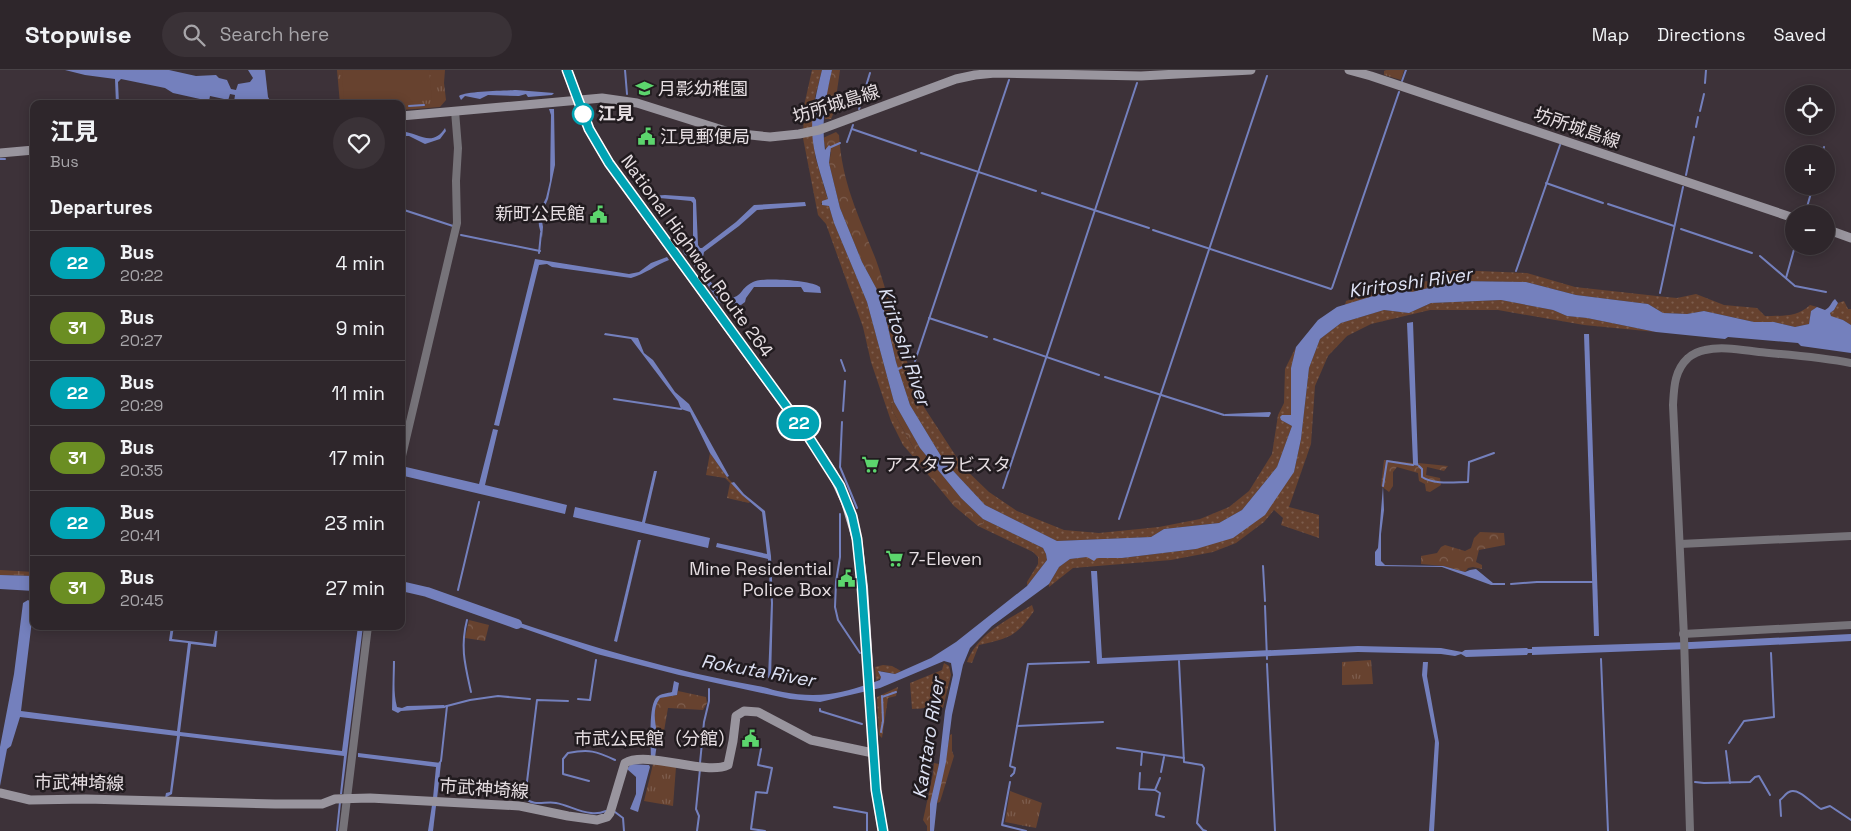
<!DOCTYPE html>
<meta charset="utf-8">
<style>
body{margin:0;font-family:"Space Grotesk","Noto Sans JP",sans-serif;background:#3a3237;color:#f1f3f6;height:100vh;display:flex;flex-direction:column;font-size:19px;white-space:nowrap}
*{box-sizing:border-box;margin:0}
p{font-size:16px;color:#a7a5a9}
.icon{flex:none;width:28px;height:28px;fill:none;stroke:currentColor;stroke-width:2;stroke-linecap:round;stroke-linejoin:round}
.map{position:relative;flex:1;overflow:hidden}
.side{position:absolute;left:30px;top:30px;width:375px;height:530px;display:flex;flex-direction:column;background:#2e262b;border-radius:10px;box-shadow:0 2px 12px #0003,0 0 0 1px #494347}
.side>*{flex:none}
.badge{padding:0 10px;border-radius:16px;font-size:18px;line-height:32px}
.controls{position:absolute;left:1785px;top:15px;display:grid;gap:10px}
.controls a{display:grid;place-items:center;width:50px;height:50px;border-radius:50%;background:#2e262b;box-shadow:0 2px 12px #0003,0 0 0 1px #494347;font-size:25px}
.map>.badge{position:absolute;translate:-50% -50%;box-shadow:0 0 0 2px #fff}
h2{padding:0 20px;font-size:19px;line-height:45px}
.round{display:grid;place-items:center;flex:none;width:52px;height:52px;border-radius:26px;background:#3a3237}
.summary{display:flex;align-items:center;justify-content:space-between;height:85px;padding:0 20px}
h1{font-size:24px;font-weight:700;line-height:38px}
ul{padding:0;list-style:none}
li{display:flex;align-items:center;gap:15px;height:65px;padding:0 20px;border-top:1px solid #494347}
li div{flex:1}
li b{display:block;font-size:19px}
li em{font-style:normal}
li .badge{min-width:55px;font-weight:700;text-align:center}
header{display:flex;align-items:center;gap:30px;box-sizing:border-box;height:70px;padding:0 25px;background:#2e262b;border-bottom:1px solid #494347}
header strong{font-size:24px}
nav{display:flex;gap:28px;margin-inline-start:auto;font-size:18px}
.search{width:350px;height:45px;background:#3a3237;display:flex;align-items:center;gap:12px;box-sizing:border-box;padding:0 18px;border-radius:28px;color:#a7a5a9;font-size:19px}
.map>svg:first-child{display:block}
</style>
<header>
<strong>Stopwise</strong>
<div class="search"><svg class="icon" aria-label="search" viewBox="0 0 24 24"><circle cx="10" cy="10" r="6"/><path d="M15 15l6 6"/></svg>Search here</div>
<nav><a>Map</a><a>Directions</a><a>Saved</a></nav>
</header>
<div class="map">
<svg width="1851" height="761" viewBox="0 0 1851 761">
<defs>
<pattern id="grass-dots" width="8" height="8" patternUnits="userSpaceOnUse" patternTransform="scale(1.25)"><rect width="8" height="8" fill="#67422f"/><path d="M2 2h.1M6 6h.1" fill="none" stroke="#7d5d4d" stroke-width="1.8" stroke-linecap="round"/></pattern>
<pattern id="forest-crowns" width="20" height="18" patternUnits="userSpaceOnUse" patternTransform="scale(1.25)"><rect width="20" height="18" fill="#67422f"/><path d="M2 6a3 3 0 1 1 6 0M12 15a3 3 0 1 1 6 0" fill="none" stroke="#7d5d4d"/></pattern>
<pattern id="wetland-marsh" width="20" height="14" patternUnits="userSpaceOnUse" patternTransform="scale(1.25)"><rect width="20" height="14" fill="#67422f"/><path d="M1 5h8M5 5V1M11 12h8M15 12V8" fill="none" stroke="#7d5d4d"/></pattern>
<pattern id="park-tufts" width="24" height="20" patternUnits="userSpaceOnUse" patternTransform="scale(1.25)"><rect width="24" height="20" fill="#67422f"/><path d="M3 7l-1-3M5 7V3M7 7l1-3M15 17l-1-3M17 17v-4M19 17l1-3" fill="none" stroke="#7d5d4d"/></pattern>
</defs>
<rect width="100%" height="100%" fill="#3d3239"/>
<g fill="url(#grass-dots)">
<polygon points="812,0 822,0 815,27 815,86 828,130 821,133 822,135 829,136 834,153 867,232 894,332 891,334 892,340 916,382 916,390 903,375 891,351 871,292 863,257 826,154 818,145 803,68 804,36"/>
<path d="M1455,200L1527,203L1575,217L1666,227L1677,228L1696,224L1724,235L1757,238L1765,246C1781,246 1798,247 1810,235L1817,237L1811,241L1809,254L1795,257L1774,252H1754L1704,241L1687,244L1663,243L1648,234L1576,225L1526,212L1457,211L1412,222L1399,218L1345,235L1346,231L1403,212L1434,211L1438,203Z"/>
<polygon points="881,227 889,230 903,281 924,337 963,397 989,422 1017,441 1064,460 1099,463 1159,457 1200,449 1229,437 1249,421 1272,384 1278,345 1284,333 1285,299 1296,277 1291,299 1291,345 1283,345 1281,350 1292,356 1277,397 1242,440 1219,453 1164,459 1151,467 1057,471 985,435 944,391 910,335 896,292"/>
<polygon points="1501,230 1553,240 1567,246 1587,248 1656,262 1584,255 1498,240 1430,240 1371,254 1347,266 1328,286 1315,316 1311,374 1289,437 1319,445 1319,468 1281,455 1283,448 1274,440 1264,452 1236,473 1213,482 1171,490 1073,498 1049,517 1049,514 1059,497 1070,489 1087,487 1122,488 1196,479 1294,402 1301,369 1309,298 1320,269 1341,253 1384,240 1409,243 1431,233"/>
<polygon points="1844,231 1848,239 1851,239 1851,255 1843,250 1831,247 1830,243 1834,240 1838,233"/>
<polygon points="710,383 727,407 750,432 749,433 727,428 730,413 725,408 706,405"/>
<polygon points="983,449 1043,478 1046,484 1047,490 1027,516 1027,512 1038,494 1038,487 1033,482 978,456 983,454"/>
<path d="M1032,535L1034,541C1016,567 1009,568 979,575L972,593L967,592C978,563 1007,550 1032,535Z"/>
<path d="M944,593L949,596L951,605L943,638C931,636 924,639 912,639L910,613L942,600Z"/>
<polygon points="883,595 892,596 901,601 895,604 881,601 882,607 876,611 875,597"/>
<polygon points="898,617 896,626 888,628 882,668 879,665 877,627"/>
</g>
<g fill="url(#forest-crowns)">
<polygon points="832,0 840,0 834,42 831,49 825,49 826,25"/>
<path d="M836,62L839,65C842,114 859,146 876,190C881,203 884,217 889,230L881,227L862,192L840,138L829,93L831,82L826,80L823,68Z"/>
<polygon points="894,332 920,378 961,428 983,449 983,454 978,456 954,436 916,390 916,382 892,340 891,334"/>
<polygon points="1384,390 1413,393 1413,395 1419,396 1418,393 1448,396 1444,401 1427,397 1426,405 1440,408 1441,415 1430,422 1426,421 1425,414 1419,411 1418,403 1397,397 1393,402 1393,416 1389,422 1381,416"/>
<polygon points="1480,462 1504,463 1505,475 1479,480 1476,492 1482,495 1482,499 1473,497 1468,498 1465,502 1443,496 1421,494 1421,486 1437,483 1441,477 1445,475 1465,481 1471,478 1474,468"/>
<polygon points="469,550 489,555 485,571 465,568"/>
<path d="M678,621L706,627L707,633L703,640L668,638L664,661L659,665L657,664C653,653 653,638 660,628L677,625Z"/>
<polygon points="952,664 952,681 954,686 940,732 937,733 950,665"/>
<polygon points="934,693 939,694 931,734 930,761 927,761 927,756 923,750 933,704"/>
</g>
<polygon fill="url(#wetland-marsh)" points="0,500 34,502 34,506 0,505"/>
<g fill="url(#park-tufts)">
<polygon points="337,0 445,0 444,13 446,30 440,37 401,40 401,34 340,34"/>
<polygon points="1386,0 1404,0 1401,10 1384,5 1384,1"/>
<polygon points="1371,590 1373,614 1342,615 1342,592"/>
<polygon points="653,694 676,697 673,736 644,731"/>
<polygon points="1010,721 1042,733 1036,758 1005,752"/>
</g>
<polygon fill="#67422f" points="342,0 429,0 432,30 387,34 344,34"/>
<g fill="#7480bd">
<polygon points="65,0 169,0 196,6 216,5 219,8 227,10 231,19 236,20 238,14 250,12 253,8 248,0 265,0 268,27 272,34 236,34 234,32 235,25 230,24 227,34 224,34 224,29 210,26 209,31 173,23 165,18 121,9 118,12 119,34 116,34 115,9 85,5"/>
<path d="M822,0H832C826,26 821,53 825,80L829,75L831,77L829,93L840,138L862,192L881,227L896,292L910,335L944,391L985,435L1057,471L1151,467L1164,459L1219,453L1242,440L1277,397L1292,356L1281,350L1280,347L1282,345H1291V298L1296,277L1318,250L1337,237L1399,218L1412,222L1457,211L1526,212L1576,225L1648,234L1663,243L1687,244L1704,241L1754,252H1774L1795,257L1809,254L1811,241L1817,237L1825,240C1831,237 1831,232 1835,229L1838,233L1834,240L1830,243L1831,246L1843,250L1851,255V283L1801,276L1798,273L1728,267L1725,269L1656,262L1587,248L1567,246L1553,240L1501,230L1431,233L1409,243L1384,240L1341,253L1320,269L1309,298L1301,369L1294,402L1265,445L1233,468L1196,479L1122,488H1097L1094,491L1087,487L1070,489L1059,497L1049,514L992,556L970,578L963,595L952,645L946,692L937,733L934,761H930V734L939,694L945,641L953,605L951,593L944,591L880,618L820,632L790,629L679,605L597,584L505,552V548C588,576 672,601 758,616C766,617 775,621 783,622C798,625 814,626 829,624C846,622 863,616 880,610L881,607L878,601L895,604L931,588L956,572L1027,516L1047,490L1046,484L1043,478L983,449L961,428L920,378L894,332L867,232L834,153L829,136L822,135V131L828,129C822,107 813,85 812,61C812,41 817,20 822,0Z"/>
<path d="M516,20L554,23L552,25L528,27L526,24L519,26L488,25L480,29L465,26L461,30L459,26C467,21 504,21 516,20Z"/>
<polygon points="549,39 554,39 555,95 548,129 541,145 543,157 542,168 539,156 538,144 546,128 550,111 551,45"/>
<path d="M445,58L446,61L440,69L425,74L409,66H401V61C419,63 432,78 445,58Z"/>
<path d="M665,125L694,127L696,130L698,175L700,178H702L736,152L754,135L805,132L806,136L757,140L739,156L704,182L701,198L723,229C745,228 737,220 753,212C762,207 811,210 820,217L821,223L804,222L801,217H754L746,228L745,232L741,235L720,233L693,194V187L685,185L683,181L693,174V133L691,131L649,127L650,126Z"/>
<path d="M667,187L669,190C656,195 645,204 631,208L552,197L547,194L539,195L499,356L494,355L535,189L629,204L639,202L651,193Z"/>
<polygon points="1413,252 1418,393 1419,396 1413,395 1413,393 1407,253"/>
<polygon points="605,263 638,268 644,283 653,290 675,322 689,334 729,406 727,407 710,383 690,342 681,339 678,331 631,269 604,265"/>
<polygon points="1584,264 1589,264 1599,566 1594,566"/>
<polygon points="1270,342 1271,343 1269,347 1224,346 1225,344"/>
<polygon points="493,359 498,360 485,415 567,435 565,444 404,406 406,397 479,414"/>
<polygon points="654,401 657,401 645,453 710,468 708,478 573,447 575,437 642,452"/>
<polygon points="734,412 744,424 765,441 771,486 773,533 771,609 768,608 771,533 768,489 716,477 717,473 767,484 762,442 742,425 731,413"/>
<polygon points="1383,416 1384,440 1381,464 1381,491 1385,495 1443,496 1465,502 1470,500 1476,499 1493,513 1505,513 1505,515 1491,515 1442,497 1377,496 1375,495 1375,482 1378,478"/>
<polygon points="638,470 641,470 617,572 614,571"/>
<polygon points="1091,501 1097,501 1102,588 1358,576 1441,578 1462,582 1465,580 1527,578 1528,579 1532,579 1532,577 1691,572 1851,564 1851,571 1690,579 1532,585 1532,583 1528,583 1527,585 1466,587 1461,584 1455,586 1441,584 1358,582 1097,594"/>
<polygon points="0,505 34,506 34,521 0,519"/>
<polygon points="28,530 34,534 21,641 177,661 188,573 169,571 171,556 174,556 172,569 213,574 216,556 218,556 216,577 191,574 180,662 342,681 358,556 363,556 342,724 340,724 344,686 180,666 172,724 165,728 166,723 170,722 177,666 20,647 11,676 7,679 0,716 0,677 14,604 23,533"/>
<path d="M393,591H395C395,606 393,623 397,637L402,638L407,636L444,635L445,638L401,641L398,643L392,640Z"/>
<polygon points="1423,592 1428,592 1427,606 1439,673 1434,761 1429,761 1435,671 1422,605"/>
<path d="M674,611L679,613L677,625L660,628C652,639 655,651 657,663C658,671 656,680 655,688H651C651,676 648,634 657,627C660,624 668,623 672,622Z"/>
<polygon points="358,683 441,693 437,729 433,728 436,697 358,687"/>
<polygon points="631,694 649,695 650,697 638,742 630,739 636,724 636,707 627,699"/>
<polygon points="432,735 436,736 433,761 428,761"/>
</g>
<g fill="none" stroke-linecap="round" stroke-linejoin="round">
<g stroke="#7480bd" stroke-width="2">
<polyline points="625,0 627,24"/>
<polyline points="1402,11 1406,0"/>
<polyline points="1705,13 1706,0"/>
<polyline points="409,36 424,35"/>
<polyline points="859,39 870,3"/>
<polyline points="1700,41 1704,24"/>
<polyline points="1696,57 1698,47"/>
<polyline points="852,59 916,81"/>
<polyline points="847,72 853,55"/>
<polyline points="831,77 840,73"/>
<polyline points="921,83 1036,121"/>
<polyline points="1822,84 1824,77"/>
<polyline points="0,89 5,89"/>
<polyline points="1686,105 1694,67"/>
<polyline points="1546,113 1603,133"/>
<polyline points="1042,123 1149,158"/>
<polyline points="1608,134 1674,156"/>
<polyline points="401,139 453,156"/>
<polyline points="1805,144 1813,116"/>
<polyline points="1681,159 1752,183"/>
<polyline points="1153,160 1331,219"/>
<polyline points="461,165 540,181"/>
<polyline points="539,183 541,163"/>
<polyline points="1760,186 1795,216 1826,222"/>
<polyline points="1516,201 1560,75"/>
<polyline points="1786,208 1795,176"/>
<polyline points="1332,218 1399,22"/>
<polyline points="1660,223 1683,117"/>
<polyline points="929,248 987,267"/>
<polyline points="994,269 1099,305"/>
<polyline points="841,290 845,301"/>
<polyline points="915,291 1009,10"/>
<polyline points="898,299 907,295"/>
<polyline points="1105,307 1224,345"/>
<polyline points="614,329 681,339"/>
<polyline points="843,341 845,311"/>
<polyline points="842,352 840,397 857,438"/>
<path d="M1419,396L1422,399V407C1434,415 1455,412 1468,412L1469,392L1494,383"/>
<polyline points="1383,416 1387,391 1413,395"/>
<polyline points="1003,418 1137,13"/>
<polyline points="840,444 840,487 836,512 835,537 838,550 860,583"/>
<polyline points="1119,449 1267,6"/>
<polyline points="1263,496 1265,531"/>
<polyline points="1511,514 1537,512 1592,512"/>
<polyline points="458,520 479,432"/>
<polyline points="1265,536 1267,589"/>
<path d="M467,550C460,577 465,595 471,622"/>
<polyline points="1601,589 1608,761"/>
<polyline points="1179,591 1184,692 1202,695 1204,698 1197,753 1203,760 1206,761"/>
<polyline points="1267,594 1275,761"/>
<polyline points="882,627 896,622"/>
<polyline points="578,629 590,630 596,590"/>
<path d="M568,631L537,630L525,728C534,737 545,731 556,733C568,735 578,742 591,743C597,744 601,743 606,741"/>
<polyline points="443,637 470,630 498,626 530,629"/>
<polyline points="820,639 820,641 862,654"/>
<polyline points="1017,656 1103,652"/>
<polyline points="881,662 883,651 882,626"/>
<polyline points="1729,673 1744,651 1774,647 1771,583"/>
<polyline points="1117,678 1184,688"/>
<polyline points="761,679 758,695 772,698 767,723 756,722 751,759 765,761"/>
<polyline points="1726,681 1730,713"/>
<polyline points="700,693 704,652 709,631 709,619"/>
<polyline points="438,695 441,691 447,636"/>
<polyline points="1141,695 1142,683"/>
<polyline points="1161,702 1164,687"/>
<polyline points="1140,703 1139,719 1155,720 1160,723 1156,745 1164,747"/>
<polyline points="1011,706 1014,703 1015,698 1010,696 1028,594 1089,592"/>
<path d="M589,711L563,704V689L568,683C589,679 596,681 615,690"/>
<polyline points="1010,712 1002,755 1026,761"/>
<polyline points="1695,712 1704,713 1750,712 1755,707 1759,706 1770,725"/>
<polyline points="1155,720 1160,708"/>
<polyline points="834,737 867,743 867,761"/>
<polyline points="615,742 623,748 624,761"/>
<path d="M1781,746L1780,730C1783,728 1786,723 1789,722C1799,717 1812,734 1821,739L1830,736L1851,750"/>
<polyline points="337,761 340,732"/>
<polyline points="697,761 699,746 696,739 700,699"/>
</g>
<polyline stroke="#7480bd" stroke-width="10" points="401,516 427,522 517,554"/>
<g stroke="#767379" stroke-width="8">
<polyline points="401,390 457,153 456,111 458,78 455,41"/>
<polyline points="1680,474 1851,466"/>
<polyline points="1683,564 1851,555"/>
<polyline points="343,761 368,556"/>
<path d="M1690,761L1684,567L1673,335C1674,318 1674,301 1688,288C1693,284 1699,281 1705,280C1722,276 1742,280 1759,282C1790,285 1821,287 1851,293"/>
</g>
<g stroke="#99959e" stroke-width="9">
<polyline points="1349,0 1371,6 1794,148"/>
<polyline points="401,46 602,28 637,33 732,63 770,67 799,64 819,60 956,9 975,5 995,3 1141,6 1251,0"/>
<polyline points="0,83 34,80"/>
<polyline points="1826,159 1851,168"/>
<path d="M0,723L30,730L86,729L275,734H322L335,729L370,728L520,736L568,746L597,750L607,747L610,743L625,693C647,680 705,706 728,695L733,671L736,646L744,641L758,642L811,670L873,683"/>
</g>
<polyline stroke="#c1bbc8" stroke-width="10" points="567,0 589,59 609,93 819,382 833,404 846,432 857,469 863,517 876,720 883,761"/>
</g>
<g fill="none" stroke-linecap="round" stroke-linejoin="round">
<defs>
<polyline id="line" points="567,0 589,59 609,93 808,366 840,416 852,446 857,469 862,517 876,720 883,761"/>
</defs>
<use href="#line" stroke="#fff" stroke-width="11"/>
<use href="#line" stroke="#00a3b4" stroke-width="8"/>
</g>
<defs>
<symbol id="school-bare" viewBox="-9 -9 18 18"><path d="M0-5L7-2L0 1L-7-2ZM-4 1L0 2.5L4 1V4Q0 6-4 4Z" fill="#5cd56d" stroke="#211b1f" stroke-width="2.5" paint-order="stroke"/></symbol>
<symbol id="civic-bare" viewBox="-9 -9 18 18"><path d="M-.6-6.5H3V-4.5H.6V-3L4-1V1h2V6H-6V1h2V-1L-.6-3ZM-1.2 2.5V6h2.4V2.5Z" fill="#5cd56d" stroke="#211b1f" stroke-width="2.5" paint-order="stroke"/></symbol>
<symbol id="supermarket-bare" viewBox="-9 -9 18 18"><path d="M-6-5.5h2.5l.6 2H6L4.5 2H-2.5L-4.4-4H-6ZM-1.5 3.2a1.3 1.3 0 1 0 .1 0ZM3 3.2a1.3 1.3 0 1 0 .1 0Z" fill="#5cd56d" stroke="#211b1f" stroke-width="2.5" paint-order="stroke"/></symbol>
</defs>
<g fill-rule="evenodd">
<use href="#school-bare" x="632" y="6" width="25" height="25"/>
<use href="#civic-bare" x="634" y="54" width="25" height="25"/>
<use href="#civic-bare" x="586" y="132" width="25" height="25"/>
<use href="#supermarket-bare" x="858" y="382" width="25" height="25"/>
<use href="#supermarket-bare" x="882" y="476" width="25" height="25"/>
<use href="#civic-bare" x="834" y="496" width="25" height="25"/>
<use href="#civic-bare" x="738" y="656" width="25" height="25"/>
</g>
<circle fill="#fff" stroke="#00a3b4" stroke-width="2.5" cx="583" cy="44" r="10"/>
<g text-anchor="middle" stroke-width="5" stroke-linejoin="round" paint-order="stroke">
<g font-size="18" fill="#e6dee2" stroke="#211b1f" text-anchor="start">
<text x="658" y="25">月影幼稚園</text>
<text x="660" y="73">江見郵便局</text>
<text x="585" y="150" text-anchor="end">新町公民館</text>
<text x="885" y="401">アスタラビスタ</text>
<text x="909" y="495">7-Eleven</text>
<text x="832" y="505" text-anchor="end">Mine Residential<tspan x="832" dy="21">Police Box</tspan></text>
<text x="736" y="675" text-anchor="end">市武公民館（分館）</text>
</g>
<g font-size="18" fill="#e6dee2" stroke="#211b1f">
<text transform="translate(836 34) rotate(-17)" y="6">坊所城島線</text>
<text transform="translate(1577 58) rotate(19)" y="6">坊所城島線</text>
<text transform="translate(697 186) rotate(54)" y="6">National Highway Route 264</text>
<text transform="translate(79 713) rotate(1)" y="6">市武神埼線</text>
<text transform="translate(484 719) rotate(4)" y="6">市武神埼線</text>
</g>
<g font-size="18" font-weight="bold" fill="#e6dee2" stroke="#211b1f" text-anchor="start">
<text x="598" y="50">江見</text>
</g>
<g font-size="19" font-style="italic" fill="#dee2f4" stroke="#211b1f">
<text transform="translate(1410 212) rotate(-8)" y="7">Kiritoshi River</text>
<text transform="translate(905 276) rotate(71)" y="7">Kiritoshi River</text>
<text transform="translate(758 600) rotate(10)" y="7">Rokuta River</text>
<text transform="translate(928 668) rotate(-81)" y="7">Kantaro River</text>
</g>
</g>
</svg>
<div class="controls">
<a><svg class="icon" aria-label="locate" viewBox="0 0 24 24"><circle cx="12" cy="12" r="6"/><path d="M12 2v4M12 18v4M2 12h4M18 12h4"/></svg></a>
<a>+</a>
<a>−</a>
</div>
<b class="badge" style="left:799px;top:353px;background:#00a3b4;color:#fff">22</b>
<section class="side">
<div class="summary"><div><h1>江見</h1><p>Bus</p></div><a class="round"><svg class="icon" aria-label="heart" viewBox="0 0 24 24"><path d="M12 20l-8-8c-3-5 5-10 8-4 3-6 11-1 8 4z"/></svg></a></div>
<h2>Departures</h2>
<ul>
<li><span class="badge" style="background:#00a3b4;color:#fff">22</span><div><b>Bus</b><p>20:22</p></div><em>4 min</em></li>
<li><span class="badge" style="background:#6b8e23;color:#fff">31</span><div><b>Bus</b><p>20:27</p></div><em>9 min</em></li>
<li><span class="badge" style="background:#00a3b4;color:#fff">22</span><div><b>Bus</b><p>20:29</p></div><em>11 min</em></li>
<li><span class="badge" style="background:#6b8e23;color:#fff">31</span><div><b>Bus</b><p>20:35</p></div><em>17 min</em></li>
<li><span class="badge" style="background:#00a3b4;color:#fff">22</span><div><b>Bus</b><p>20:41</p></div><em>23 min</em></li>
<li><span class="badge" style="background:#6b8e23;color:#fff">31</span><div><b>Bus</b><p>20:45</p></div><em>27 min</em></li>
</ul>
</section>
</div>
